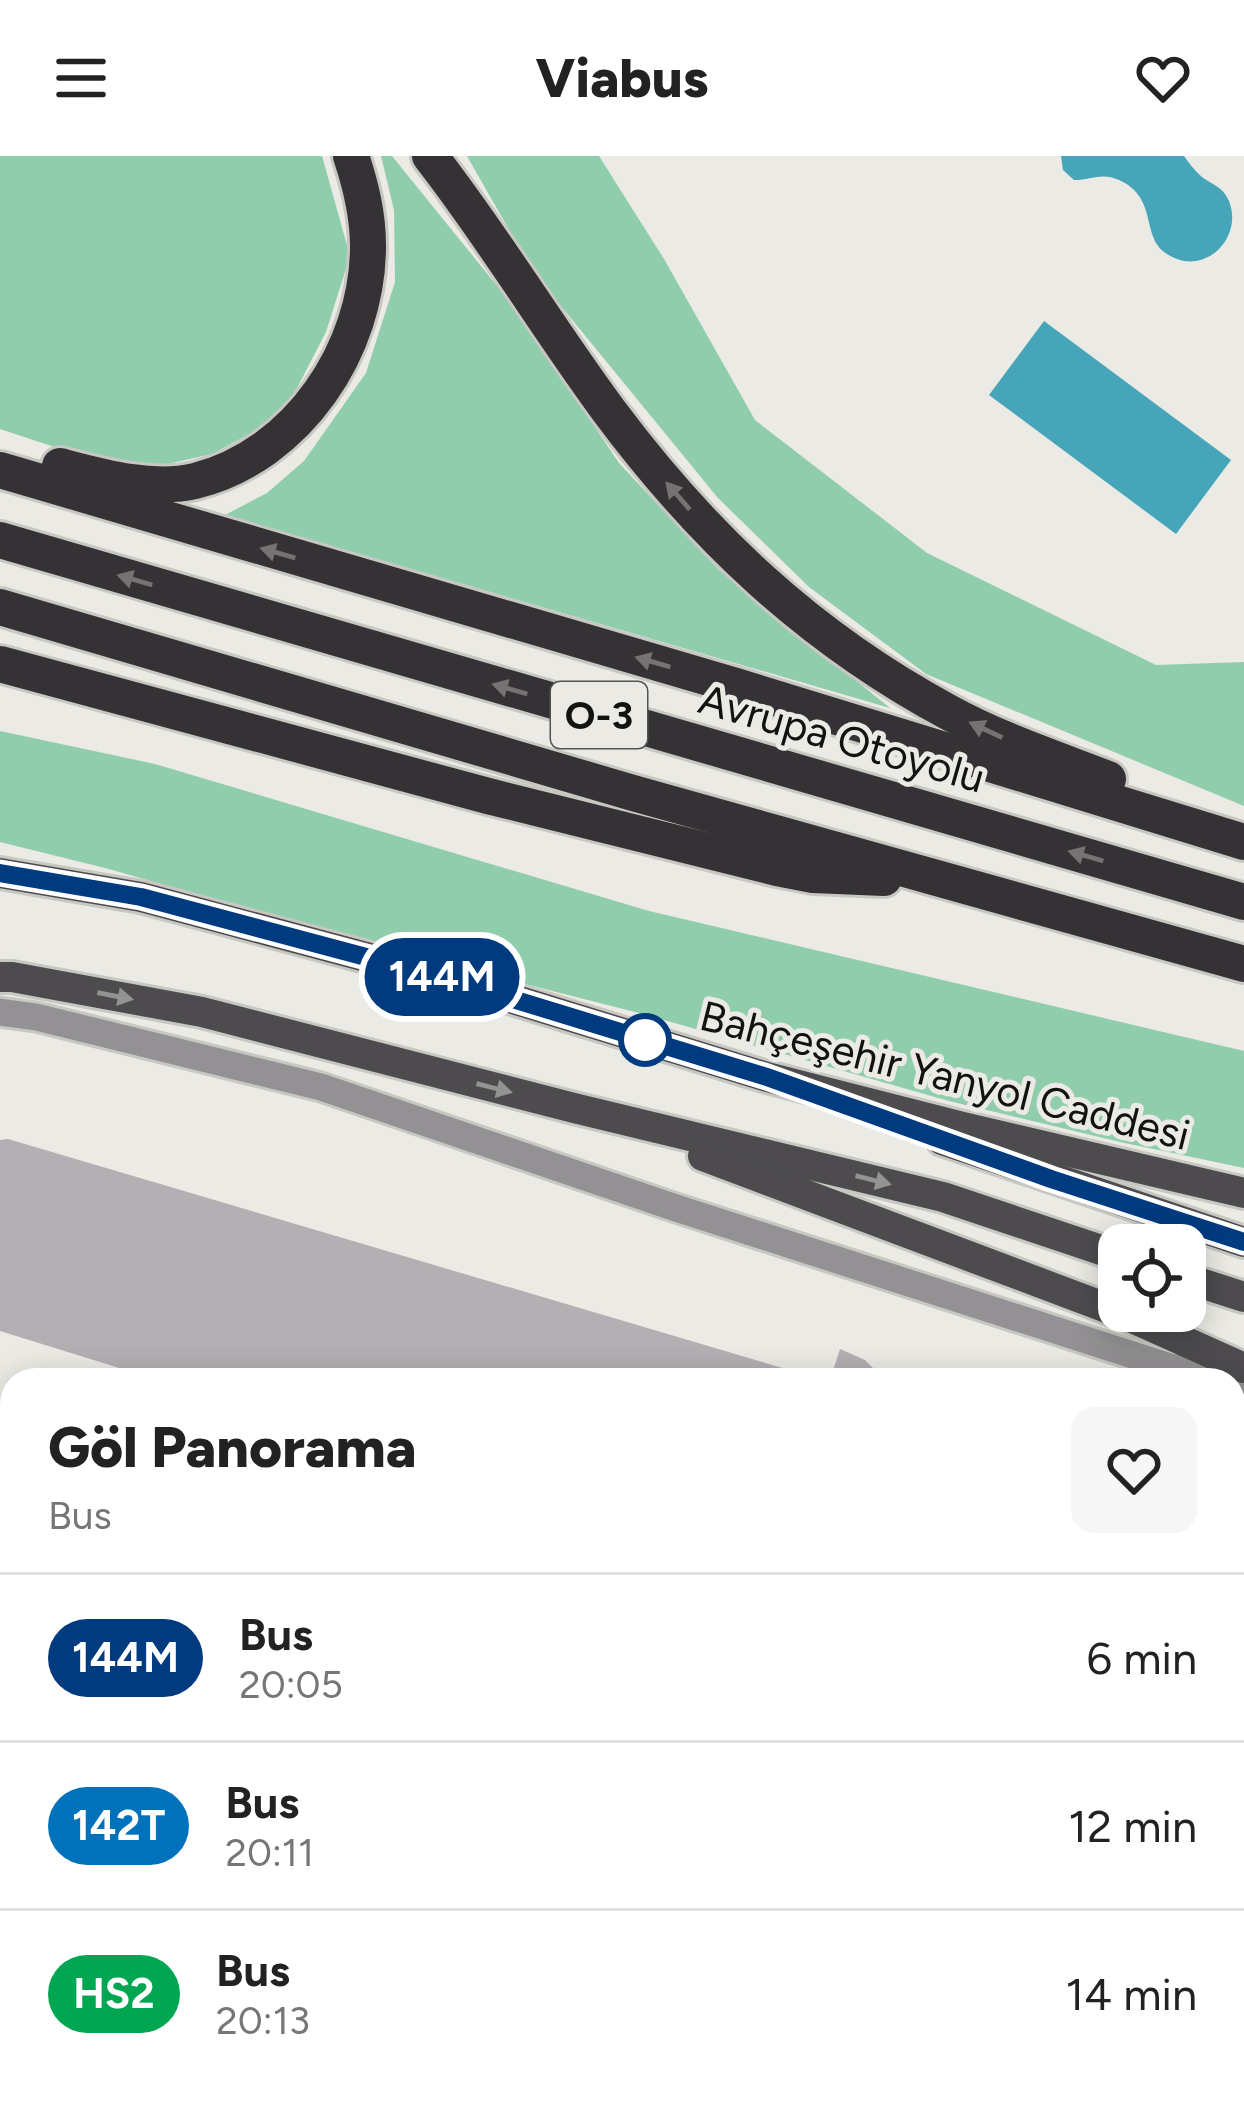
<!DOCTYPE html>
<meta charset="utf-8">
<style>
body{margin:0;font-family:Figtree,sans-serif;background:#f6f6f6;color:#222;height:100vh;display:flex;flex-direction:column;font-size:45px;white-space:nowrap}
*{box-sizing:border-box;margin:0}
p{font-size:39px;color:#767676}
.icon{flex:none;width:66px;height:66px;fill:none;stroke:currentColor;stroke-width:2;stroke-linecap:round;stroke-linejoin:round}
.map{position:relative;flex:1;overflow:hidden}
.panel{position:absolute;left:0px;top:1212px;width:1245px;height:735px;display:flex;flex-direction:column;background:#fff;border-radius:36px 36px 0 0;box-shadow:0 6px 30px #0003}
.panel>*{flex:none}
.badge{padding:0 24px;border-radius:39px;font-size:42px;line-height:78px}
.buttons{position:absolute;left:1098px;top:1068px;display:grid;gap:24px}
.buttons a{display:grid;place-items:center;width:108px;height:108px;border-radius:24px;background:#fff;box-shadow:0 6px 30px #0003;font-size:60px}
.map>.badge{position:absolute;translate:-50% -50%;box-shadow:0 0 0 6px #fff}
.round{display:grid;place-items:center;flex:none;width:126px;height:126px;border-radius:24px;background:#f6f6f6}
.overview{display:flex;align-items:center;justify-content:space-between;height:204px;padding:0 48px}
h1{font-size:57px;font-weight:800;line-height:90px}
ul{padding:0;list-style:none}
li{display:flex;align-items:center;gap:36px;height:168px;padding:0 48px;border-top:3px solid #e0e0e0}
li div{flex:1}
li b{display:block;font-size:45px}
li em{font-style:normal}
li .badge{min-width:132px;font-weight:700;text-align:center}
header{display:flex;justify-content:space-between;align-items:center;height:156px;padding:0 48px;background:#fff;font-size:54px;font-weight:800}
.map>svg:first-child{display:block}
</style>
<header><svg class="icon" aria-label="menu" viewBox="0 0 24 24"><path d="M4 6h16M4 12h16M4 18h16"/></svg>Viabus<svg class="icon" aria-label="heart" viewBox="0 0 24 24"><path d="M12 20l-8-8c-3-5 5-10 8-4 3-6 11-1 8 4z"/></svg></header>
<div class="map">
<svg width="1244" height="1946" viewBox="0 0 1244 1946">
<rect width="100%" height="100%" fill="#ebeae4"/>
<polygon fill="#e0ded1" points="1244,1326 1244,1785 1233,1790 1233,1367"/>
<g fill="#90cdac">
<polygon points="0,0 322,0 350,100 326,176 295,236 263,271 212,298 154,311 94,304 0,273"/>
<polygon points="381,0 392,0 515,152 619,307 718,413 890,552 225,359 267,337 304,305 366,217 395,126 394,54"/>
<polygon points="467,0 599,0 664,103 755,264 927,397 1156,509 1244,506 1244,650 926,518 809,431 718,342 533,116"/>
<polygon points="0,575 155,608 649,755 1244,895 1244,1012 1120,986 949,945 643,858 379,791 109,713 0,686"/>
</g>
<g fill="#46a5b9">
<path d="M1061,0H1184C1189,7 1195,15 1202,21C1213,29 1223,31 1229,45C1244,83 1203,122 1167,98C1140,81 1159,42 1119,24C1102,16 1091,24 1074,24L1063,14Z"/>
<polygon points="1044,165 1231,304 1176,378 989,239"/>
</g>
<g fill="#b4afb2">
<polygon points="8,983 796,1216 818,1224 158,1224 0,1175 0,984"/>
<polygon points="840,1193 865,1204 885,1224 830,1224"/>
<polygon points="1242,1505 1244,1505 1244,1682 1233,1680 1233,1543"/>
<polygon points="12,1622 12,1694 0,1698 0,1626"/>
<polygon points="346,1935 462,1935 462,1946 324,1946"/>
<polygon points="517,1935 638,1935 639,1946 517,1946"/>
<rect x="1192" y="1935" width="31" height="11"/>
<polygon points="1093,1941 1159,1942 1158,1946 1092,1946"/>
</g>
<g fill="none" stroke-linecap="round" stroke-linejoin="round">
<defs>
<polyline id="street" points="0,856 36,861 321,931 676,1052 1170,1211 1244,1225"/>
<g id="secondary">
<polyline points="0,1818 12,1818"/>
<polyline points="1233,1827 1244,1826"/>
</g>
<g id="primary">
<polyline points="0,717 141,741 441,821 767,921 963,971 1244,1037"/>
<polyline points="0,821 12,821 202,856 574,952 943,1041 1119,1100"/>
<polyline points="942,984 1244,1086"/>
<polyline points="703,1000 1128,1160 1244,1212"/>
<polyline points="1185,1122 1244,1141"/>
</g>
<g id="highway">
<path d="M430,0C494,82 547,171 609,255C703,381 809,481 948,556C999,584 1054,602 1108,623"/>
<path d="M60,310C102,321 152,335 195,325C298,299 368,193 368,90C368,58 361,30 351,0"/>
<polyline points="0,314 736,530 1244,686"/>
<polyline points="0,384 1244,746"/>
<polyline points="0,451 633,637 1244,808"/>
<polyline points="0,508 488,640 777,712 813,719 884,722"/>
</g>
</defs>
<use href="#street" stroke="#c8c7c2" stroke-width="33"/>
<use href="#secondary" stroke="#c8c7c2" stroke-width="36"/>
<use href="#primary" stroke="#c8c7c2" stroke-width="36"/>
<use href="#highway" stroke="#c8c7c2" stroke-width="42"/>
<use href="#street" stroke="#939193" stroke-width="27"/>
<use href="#secondary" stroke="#6a686b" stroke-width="30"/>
<use href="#primary" stroke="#4d4b4e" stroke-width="30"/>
<use href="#highway" stroke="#353236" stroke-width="36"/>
</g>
<defs><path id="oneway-solid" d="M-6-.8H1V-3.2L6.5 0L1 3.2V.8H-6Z" transform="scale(3)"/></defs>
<g fill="#757273">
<use href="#oneway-solid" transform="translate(678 340) rotate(-131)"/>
<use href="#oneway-solid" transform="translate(278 397) rotate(-164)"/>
<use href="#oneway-solid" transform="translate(135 424) rotate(-164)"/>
<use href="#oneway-solid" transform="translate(653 506) rotate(-164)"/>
<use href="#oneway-solid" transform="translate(510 533) rotate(-164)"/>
<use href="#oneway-solid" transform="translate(986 574) rotate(-155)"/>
<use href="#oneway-solid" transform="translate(1086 700) rotate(-164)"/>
</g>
<g fill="#949392">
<use href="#oneway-solid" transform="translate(115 840) rotate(11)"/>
<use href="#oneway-solid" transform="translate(494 932) rotate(14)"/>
<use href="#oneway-solid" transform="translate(873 1024) rotate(14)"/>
</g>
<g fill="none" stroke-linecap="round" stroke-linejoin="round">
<defs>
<polyline id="line" points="0,717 141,741 441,821 767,921 1051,1023 1244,1086"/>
</defs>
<use href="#line" stroke="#fff" stroke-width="27"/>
<use href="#line" stroke="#003b80" stroke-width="18"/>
</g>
<circle fill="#fff" stroke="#003b80" stroke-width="6" cx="645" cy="884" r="24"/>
<g text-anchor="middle" stroke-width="10" stroke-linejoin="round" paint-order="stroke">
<rect fill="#ebeae4" stroke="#535350" stroke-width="3" x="551" y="526" width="96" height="66" rx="9"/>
<g font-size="39" font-weight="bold" fill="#121210">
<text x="599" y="573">O-3</text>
</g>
<g font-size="42" fill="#121210" stroke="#ebeae4">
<text transform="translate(842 582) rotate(16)" y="15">Avrupa Otoyolu</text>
<text transform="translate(945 919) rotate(14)" y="15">Bahçeşehir Yanyol Caddesi</text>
</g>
</g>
</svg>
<div class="buttons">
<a><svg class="icon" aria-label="locate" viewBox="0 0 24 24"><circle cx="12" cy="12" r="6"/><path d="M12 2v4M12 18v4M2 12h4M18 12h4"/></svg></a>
</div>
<b class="badge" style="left:442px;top:821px;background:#003b80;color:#fff">144M</b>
<section class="panel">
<div class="overview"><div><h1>Göl Panorama</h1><p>Bus</p></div><a class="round"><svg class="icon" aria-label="heart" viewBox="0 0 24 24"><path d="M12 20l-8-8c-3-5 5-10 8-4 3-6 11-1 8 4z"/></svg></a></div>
<ul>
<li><span class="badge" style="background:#003b80;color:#fff">144M</span><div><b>Bus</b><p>20:05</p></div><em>6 min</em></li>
<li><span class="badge" style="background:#0072bc;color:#fff">142T</span><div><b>Bus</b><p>20:11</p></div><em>12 min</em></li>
<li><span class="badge" style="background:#00a651;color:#fff">HS2</span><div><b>Bus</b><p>20:13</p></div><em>14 min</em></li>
</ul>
</section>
</div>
